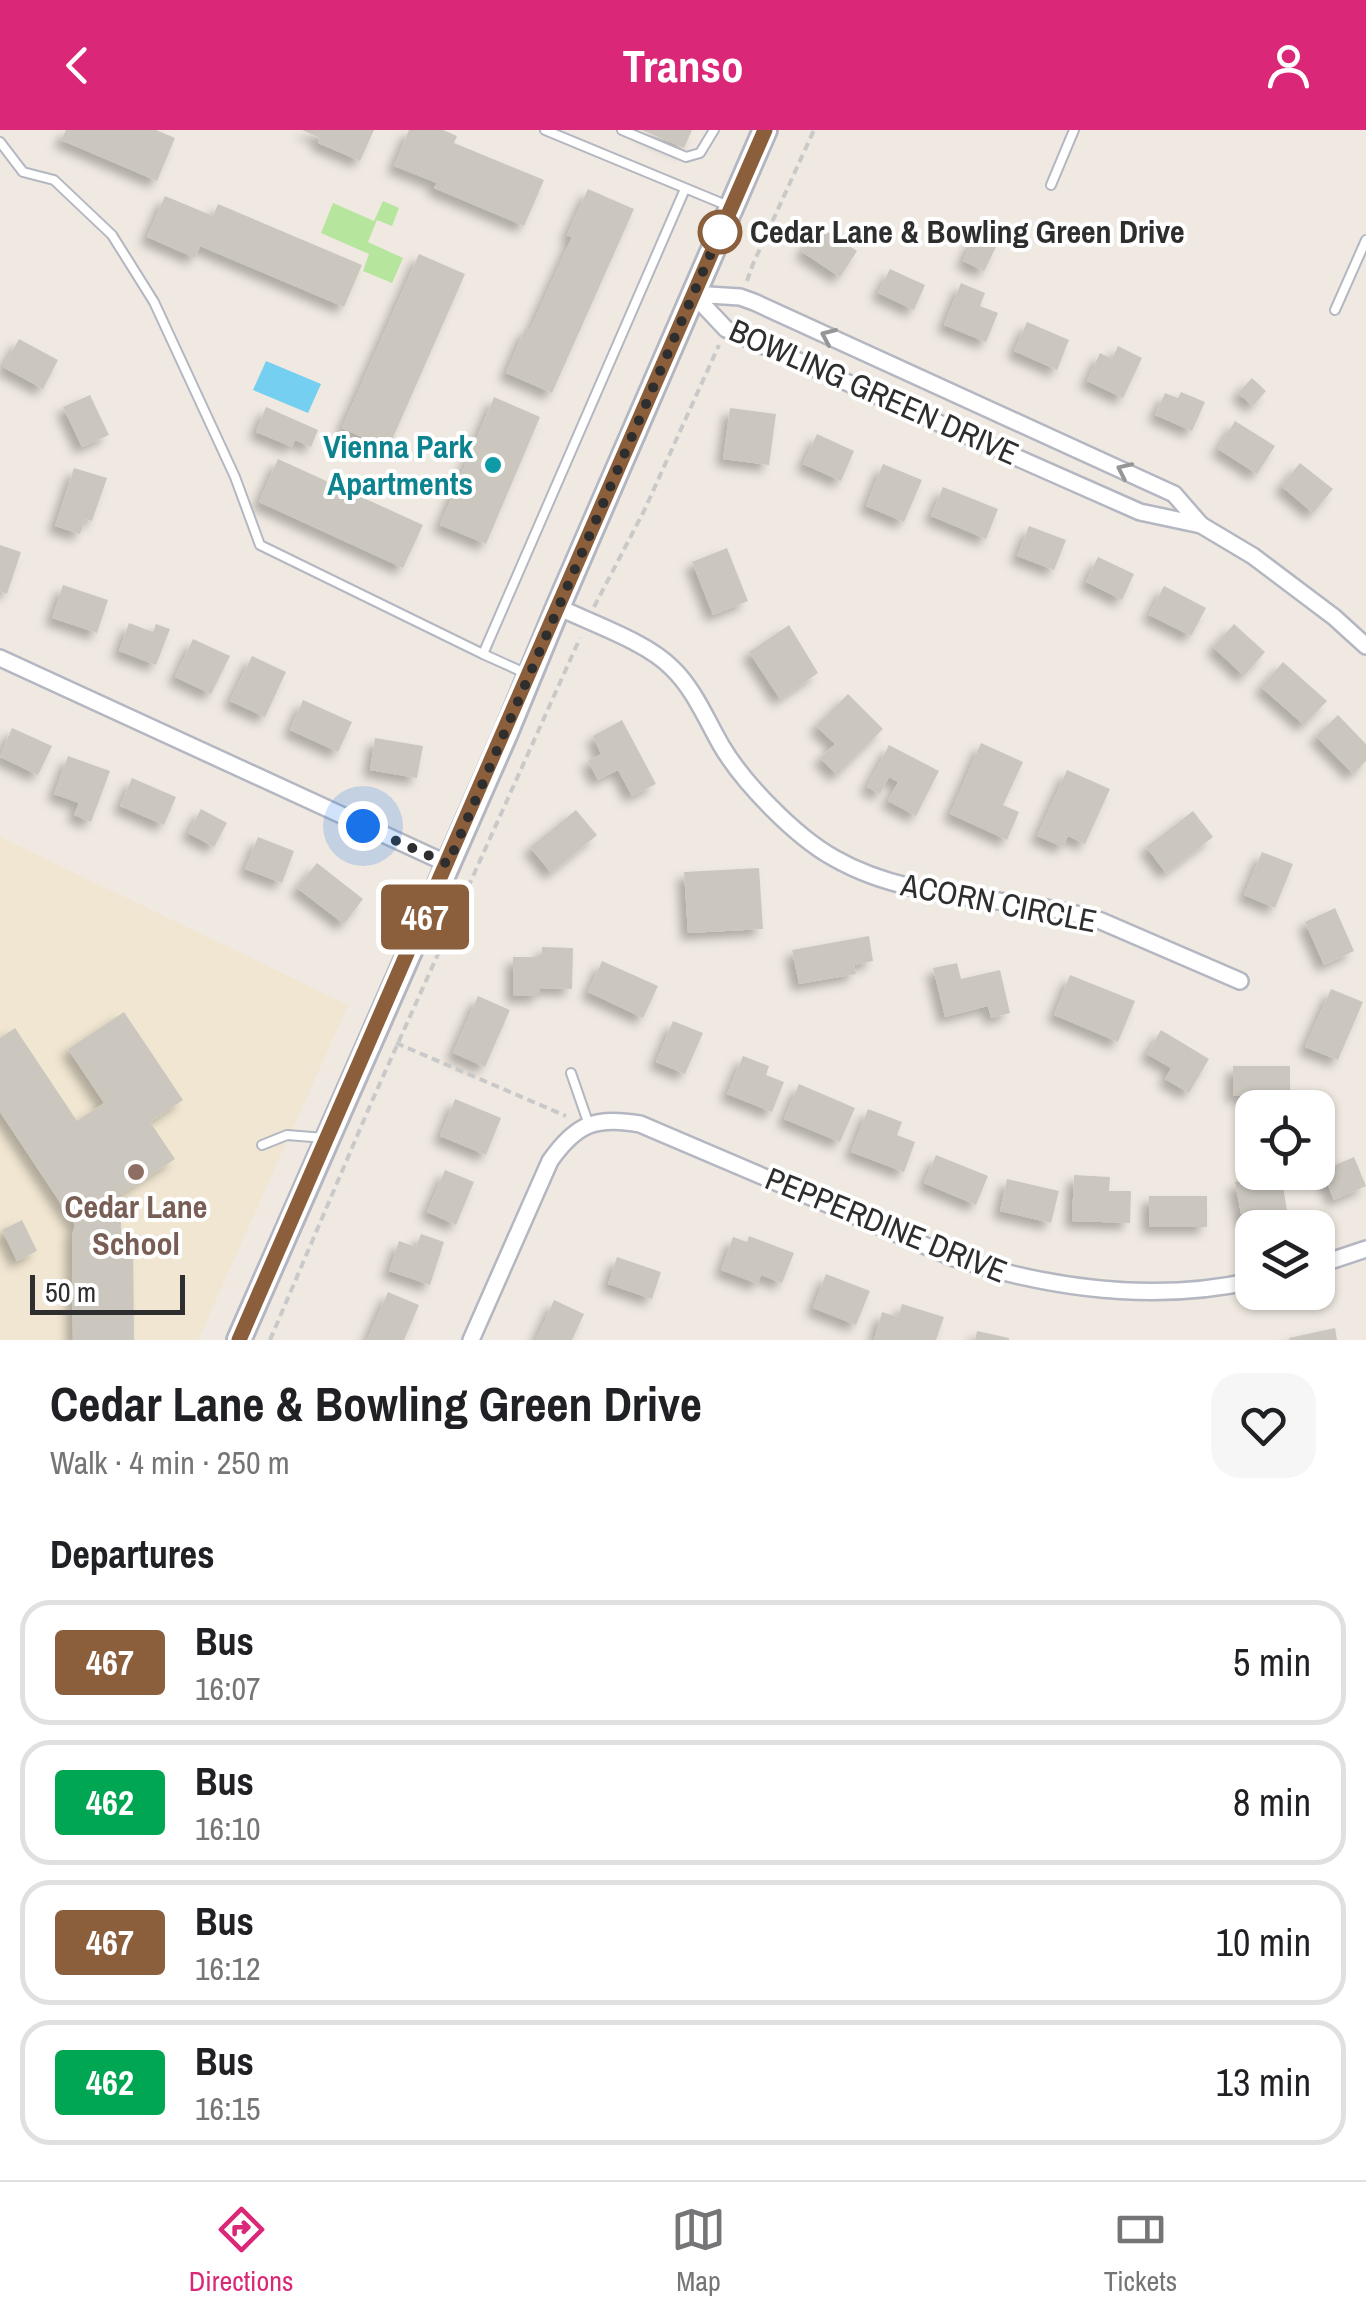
<!DOCTYPE html>
<meta charset="utf-8">
<style>
body{margin:0;font-family:"Archivo Narrow",sans-serif;background:#f6f6f6;color:#202124;height:100vh;display:flex;flex-direction:column;font-size:38px;white-space:nowrap}
*{box-sizing:border-box;margin:0}
p{font-size:32px;color:#757577}
.icon{flex:none;width:55px;height:55px;fill:none;stroke:currentColor;stroke-width:2;stroke-linecap:round;stroke-linejoin:round}
.map{position:relative;height:1210px;overflow:hidden}
.sheet{display:flex;flex-direction:column;background:#fff;flex:1}
.sheet>*{flex:none}
.badge{padding:0 20px;border-radius:8px;font-size:35px;line-height:65px}
.controls{position:absolute;left:1235px;top:960px;display:grid;gap:20px}
.controls a{display:grid;place-items:center;width:100px;height:100px;border-radius:20px;background:#fff;box-shadow:0 2px 8px #0004;font-size:50px}
.scale{position:absolute;left:30px;bottom:25px;width:155px;box-sizing:border-box;padding-left:10px;border:5px solid #2e2e2e;border-top:0;font-size:28px;line-height:35px;white-space:nowrap;color:#2e2e2e;-webkit-text-stroke:8px #fff;paint-order:stroke}
.you{position:absolute;width:50px;height:50px;margin:-25px;border:8px solid #fff;border-radius:50%;background:#1a73e8;box-shadow:0 0 0 15px #1a73e833}
.map>.badge{position:absolute;translate:-50% -50%;box-shadow:0 0 0 5px #fff}
h2{padding:0 50px;font-size:38px;line-height:90px}
.round{display:grid;place-items:center;flex:none;width:105px;height:105px;border-radius:30px;background:#f6f6f6}
.headline{display:flex;align-items:center;justify-content:space-between;height:170px;padding:0 50px}
h1{font-size:48px;font-weight:700;line-height:75px}
ul{padding:0;list-style:none}
li{display:flex;align-items:center;gap:30px;height:125px;margin:0 20px 15px;padding:0 30px;border:5px solid #e0e0e0;border-radius:30px}
li div{flex:1}
li b{display:block;font-size:38px}
li em{font-style:normal}
li .badge{min-width:110px;font-weight:700;text-align:center}
header{display:flex;justify-content:space-between;align-items:center;height:130px;padding:0 50px;background:#db2777;color:#fff;font-size:45px;font-weight:700}
.tab-bar{display:flex;justify-content:space-around;align-items:center;height:140px;border-top:2px solid #e0e0e0;background:#fff;font-size:28px;color:#757577}
.tab-bar a{display:grid;justify-items:center;gap:5px}
.tab-bar .active{color:#db2777}
.map>svg:first-child{display:block}
</style>
<header><svg class="icon" aria-label="back" viewBox="0 0 24 24"><path d="M15 5l-7 7 7 7"/></svg>Transo<svg class="icon" aria-label="person" viewBox="0 0 24 24"><circle cx="12" cy="8" r="4"/><path d="M4 21q1-7 8-7t8 7"/></svg></header>
<div class="map">
<svg width="1366" height="1210" viewBox="0 0 1366 1210">
<defs>
<filter id="shadow"><feDropShadow dx="-7" dy="7" stdDeviation="5" flood-color="#0004"/></filter>
</defs>
<rect width="100%" height="100%" fill="#efe9e1"/>
<polygon fill="#f0e6d1" points="0,707 348,875 198,1210 0,1210"/>
<polygon fill="#b6e59e" points="383,71 399,78 392,96 377,90 368,112 403,128 392,153 363,141 369,124 321,103 333,73 374,91"/>
<polygon fill="#75cff0" points="266,231 321,254 308,283 253,260"/>
<g fill="#cbc7bf" filter="url(#shadow)">
<polygon points="66,0 156,0 175,8 157,51 61,10"/>
<polygon points="302,0 374,0 360,31 318,13 320,8"/>
<polygon points="409,0 443,0 457,6 454,13 544,50 524,96 434,58 437,53 394,36"/>
<polygon points="642,0 692,0 684,18"/>
<polygon points="588,59 634,79 552,263 506,243 525,199 530,200 572,107 567,105"/>
<polygon points="165,66 213,86 218,74 362,135 344,177 200,116 195,128 147,107"/>
<polygon points="819,96 857,121 840,147 802,122"/>
<polygon points="974,107 996,117 984,141 963,131"/>
<polygon points="419,124 465,144 388,319 342,298"/>
<polygon points="890,139 925,155 914,180 878,163"/>
<polygon points="961,153 985,163 980,176 998,183 986,212 944,195"/>
<polygon points="1027,192 1069,210 1057,240 1014,221"/>
<polygon points="19,209 58,230 43,259 3,237"/>
<polygon points="1118,216 1142,228 1123,268 1087,251 1100,223 1112,229"/>
<polygon points="1252,248 1266,261 1253,276 1238,263"/>
<polygon points="1181,262 1205,272 1192,301 1155,285 1165,263 1178,268"/>
<polygon points="90,265 109,305 82,317 63,277"/>
<polygon points="494,267 540,287 486,414 440,395"/>
<polygon points="266,277 318,300 311,317 295,310 292,317 256,302"/>
<polygon points="730,278 776,284 769,335 723,329"/>
<polygon points="1235,291 1275,316 1257,344 1218,319"/>
<polygon points="817,304 854,321 841,351 803,334"/>
<polygon points="278,329 423,395 403,438 259,372"/>
<polygon points="1300,333 1333,359 1313,383 1281,356"/>
<polygon points="883,334 922,350 904,392 866,376"/>
<polygon points="74,338 107,348 92,391 85,389 80,404 55,396"/>
<polygon points="943,357 998,379 986,409 931,386"/>
<polygon points="1029,396 1066,410 1054,440 1017,426"/>
<polygon points="0,415 21,422 7,464 0,461"/>
<polygon points="727,418 748,471 713,485 692,432"/>
<polygon points="1098,427 1134,444 1122,470 1086,452"/>
<polygon points="63,455 108,470 97,503 52,488"/>
<polygon points="1164,456 1206,478 1191,506 1149,485"/>
<polygon points="129,493 153,502 156,494 170,499 156,535 119,521"/>
<polygon points="1234,494 1265,522 1244,546 1213,517"/>
<polygon points="789,495 818,543 780,569 749,522"/>
<polygon points="193,509 230,526 211,564 175,547"/>
<polygon points="252,526 286,542 265,587 230,571"/>
<polygon points="1283,532 1327,571 1304,595 1261,557"/>
<polygon points="848,564 883,599 837,645 820,628 835,614 816,596"/>
<polygon points="303,570 352,592 338,622 290,600"/>
<polygon points="1338,585 1366,614 1366,631 1353,644 1316,606"/>
<polygon points="622,590 656,654 632,666 618,640 598,650 588,631 601,624 593,606"/>
<polygon points="12,598 52,616 38,645 0,627"/>
<polygon points="375,608 423,616 417,648 370,640"/>
<polygon points="981,613 1023,632 1003,675 1019,682 1007,710 950,684"/>
<polygon points="889,615 939,641 916,686 888,671 898,652 889,647 880,664 867,657"/>
<polygon points="68,626 110,641 91,692 74,685 79,673 54,664"/>
<polygon points="1067,640 1110,659 1085,714 1068,706 1063,717 1037,706"/>
<polygon points="132,648 176,667 164,695 120,676"/>
<polygon points="201,679 227,693 214,717 188,703"/>
<polygon points="576,680 597,705 551,743 530,717"/>
<polygon points="1193,681 1213,707 1166,743 1146,717"/>
<polygon points="258,707 294,721 282,753 245,739"/>
<polygon points="1262,722 1293,734 1275,778 1244,765"/>
<polygon points="317,733 363,769 344,794 297,758"/>
<polygon points="759,738 763,799 688,803 684,742"/>
<polygon points="1335,778 1354,821 1324,835 1305,792"/>
<polygon points="869,806 873,831 854,835 856,844 799,854 792,820"/>
<polygon points="542,817 573,818 572,859 540,858 540,866 513,866 513,827 542,827"/>
<polygon points="602,831 658,856 643,888 588,862"/>
<polygon points="957,833 961,849 1000,840 1010,883 991,888 988,876 945,887 933,838"/>
<polygon points="1070,845 1135,871 1118,912 1054,885"/>
<polygon points="1331,859 1363,872 1338,930 1305,917"/>
<polygon points="478,866 510,880 485,937 453,923"/>
<polygon points="124,882 183,970 150,992 175,1029 121,1064 121,1105 133,1105 134,1210 73,1210 72,1105 75,1095 0,982 0,908 15,898 77,991 104,973 68,919"/>
<polygon points="673,891 703,903 685,944 656,932"/>
<polygon points="1161,900 1209,929 1189,963 1165,949 1171,938 1147,924"/>
<polygon points="743,926 769,936 766,945 784,952 772,982 727,964"/>
<rect x="1233" y="936" width="57" height="30"/>
<polygon points="799,954 855,978 840,1012 784,989"/>
<polygon points="455,969 501,988 486,1025 440,1006"/>
<polygon points="868,979 902,992 897,1005 915,1012 904,1042 851,1022"/>
<polygon points="936,1025 988,1046 976,1075 924,1053"/>
<polygon points="1354,1027 1366,1056 1334,1070 1322,1041"/>
<polygon points="445,1040 474,1052 456,1095 427,1082"/>
<polygon points="1074,1045 1110,1047 1109,1061 1131,1061 1130,1093 1072,1091"/>
<polygon points="1259,1048 1260,1053 1282,1050 1287,1081 1242,1089 1235,1052"/>
<polygon points="1007,1049 1059,1061 1051,1093 1000,1081"/>
<rect x="1149" y="1066" width="58" height="31"/>
<polygon points="22,1090 37,1121 17,1131 2,1100"/>
<polygon points="421,1104 444,1112 430,1155 389,1141 399,1111 416,1117"/>
<polygon points="749,1106 794,1123 782,1153 761,1145 758,1154 721,1140 733,1107 747,1112"/>
<polygon points="617,1127 661,1142 652,1169 608,1154"/>
<polygon points="826,1144 870,1161 856,1195 813,1178"/>
<polygon points="388,1162 419,1175 404,1210 367,1210"/>
<polygon points="554,1170 584,1184 572,1210 536,1210"/>
<polygon points="902,1174 944,1187 936,1210 874,1210 882,1182 898,1187"/>
<polygon points="1335,1198 1337,1210 1289,1210 1289,1208"/>
<polygon points="977,1201 1009,1208 1009,1210 975,1210"/>
</g>
<g fill="none" stroke-linecap="round" stroke-linejoin="round">
<defs>
<g id="service">
<polyline points="545,0 726,75"/>
<polyline points="622,0 686,27 700,23 714,0"/>
<polyline points="0,12 23,42 54,50 112,105 154,172 235,347 260,415 483,524 685,59"/>
<polyline points="1051,55 1074,0"/>
<polyline points="1335,180 1366,110"/>
<polyline points="483,524 525,543"/>
<polyline points="571,943 589,995"/>
<polyline points="262,1015 287,1005 325,1008"/>
</g>
<g id="minor">
<polyline points="693,164 726,199 1140,382 1201,395 1253,426 1334,487 1366,516"/>
<polyline points="693,164 740,167 754,172 1174,364 1201,395"/>
<path d="M558,477C591,493 647,512 672,538C694,559 706,589 721,615C743,653 796,707 834,728C916,775 1012,763 1101,791L1240,851"/>
<polyline points="0,528 448,734"/>
<polyline points="1318,1135 1366,1119"/>
<path d="M471,1210L550,1031C576,994 595,986 640,994L954,1128C1049,1158 1153,1173 1252,1151"/>
</g>
<polyline id="secondary" points="239,1210 506,603 558,477 765,0"/>
</defs>
<use href="#service" stroke="#b4b7c1" stroke-width="12"/>
<use href="#minor" stroke="#b4b7c1" stroke-width="20"/>
<use href="#secondary" stroke="#b4b7c1" stroke-width="28"/>
<g stroke="#c9c9c9" stroke-width="4" stroke-dasharray="8 5" stroke-linecap="butt">
<polyline points="747,151 753,134 814,0"/>
<polyline points="594,477 644,381 719,215"/>
<polyline points="396,913 566,986"/>
<polyline points="270,1210 372,971 580,508"/>
</g>
<use href="#service" stroke="#fff" stroke-width="8"/>
<use href="#minor" stroke="#fff" stroke-width="15"/>
<use href="#secondary" stroke="#fff" stroke-width="22"/>
</g>
<defs><path id="oneway-chevron" d="M-2-3.5L2.5 0L-2 3.5" fill="none" stroke-width="1.6" stroke-linecap="round" stroke-linejoin="round" transform="scale(2.5)"/></defs>
<g stroke="#969696">
<use href="#oneway-chevron" transform="translate(828 206) rotate(-156)"/>
<use href="#oneway-chevron" transform="translate(1124 340) rotate(-155)"/>
</g>
<g fill="none" stroke-linecap="round" stroke-linejoin="round">
<defs>
<path id="line" d="M239,1210C417,808 591,404 765,0"/>
</defs>
<use href="#line" stroke="#fff" stroke-width="22"/>
<use href="#line" stroke="#8b5e3c" stroke-width="15"/>
<polyline stroke="#2e2e2e" stroke-width="10" stroke-dasharray="0 18" points="363,696 448,734 720,102"/>
</g>
<circle fill="#fff" stroke="#8b5e3c" stroke-width="5" cx="720" cy="102" r="20"/>
<circle fill="#0f9aa8" stroke="#fff" stroke-width="4" cx="493" cy="335" r="10"/>
<circle fill="#8d6e63" stroke="#fff" stroke-width="4" cx="136" cy="1042" r="10"/>
<g text-anchor="middle" stroke-width="8" stroke-linejoin="round" paint-order="stroke">
<g font-size="32" font-weight="bold" fill="#2e2e2e" stroke="#fff" text-anchor="start">
<text x="750" y="113">Cedar Lane &amp; Bowling Green Drive</text>
</g>
<g font-size="32" fill="#2e2e2e" stroke="#fff">
<text transform="translate(874 262) rotate(24)" y="11">BOWLING GREEN DRIVE</text>
<text transform="translate(999 773) rotate(11)" y="11">ACORN CIRCLE</text>
<text transform="translate(886 1095) rotate(22)" y="11">PEPPERDINE DRIVE</text>
</g>
<g font-size="32" font-weight="bold" fill="#0d838f" stroke="#fff" text-anchor="end">
<text x="473" y="328">Vienna Park<tspan x="473" dy="37">Apartments</tspan></text>
</g>
<g font-size="32" font-weight="bold" fill="#785e54" stroke="#fff">
<text x="136" y="1088">Cedar Lane<tspan x="136" dy="37">School</tspan></text>
</g>
</g>
</svg>
<div class="controls">
<a><svg class="icon" aria-label="locate" viewBox="0 0 24 24"><circle cx="12" cy="12" r="6"/><path d="M12 2v4M12 18v4M2 12h4M18 12h4"/></svg></a>
<a><svg class="icon" aria-label="layers" viewBox="0 0 24 24"><path d="M12 4l9 5-9 5-9-5zM3 14l9 5 9-5"/></svg></a>
</div>
<div class="scale">50 m</div>
<div class="you" style="left:363px;top:696px"></div>
<b class="badge" style="left:425px;top:787px;background:#8b5e3c;color:#fff">467</b>
</div>
<section class="sheet">
<div class="headline"><div><h1>Cedar Lane &amp; Bowling Green Drive</h1><p>Walk · 4 min · 250 m</p></div><a class="round"><svg class="icon" aria-label="heart" viewBox="0 0 24 24"><path d="M12 20l-8-8c-3-5 5-10 8-4 3-6 11-1 8 4z"/></svg></a></div>
<h2>Departures</h2>
<ul>
<li><span class="badge" style="background:#8b5e3c;color:#fff">467</span><div><b>Bus</b><p>16:07</p></div><em>5 min</em></li>
<li><span class="badge" style="background:#00a651;color:#fff">462</span><div><b>Bus</b><p>16:10</p></div><em>8 min</em></li>
<li><span class="badge" style="background:#8b5e3c;color:#fff">467</span><div><b>Bus</b><p>16:12</p></div><em>10 min</em></li>
<li><span class="badge" style="background:#00a651;color:#fff">462</span><div><b>Bus</b><p>16:15</p></div><em>13 min</em></li>
</ul>
</section>
<nav class="tab-bar">
<a class="active"><svg class="icon" aria-label="directions" viewBox="0 0 24 24"><path d="M12 3l9 9-9 9-9-9zM9 14v-3h6M13 9l2 2-2 2"/></svg>Directions</a>
<a><svg class="icon" aria-label="map" viewBox="0 0 24 24"><path d="M3 6l6-2 6 2 6-2v14l-6 2-6-2-6 2zM9 4v14M15 6v14"/></svg>Map</a>
<a><svg class="icon" aria-label="tickets" viewBox="0 0 24 24"><path d="M3 7h18v10H3zM15 7v10"/></svg>Tickets</a>
</nav>
